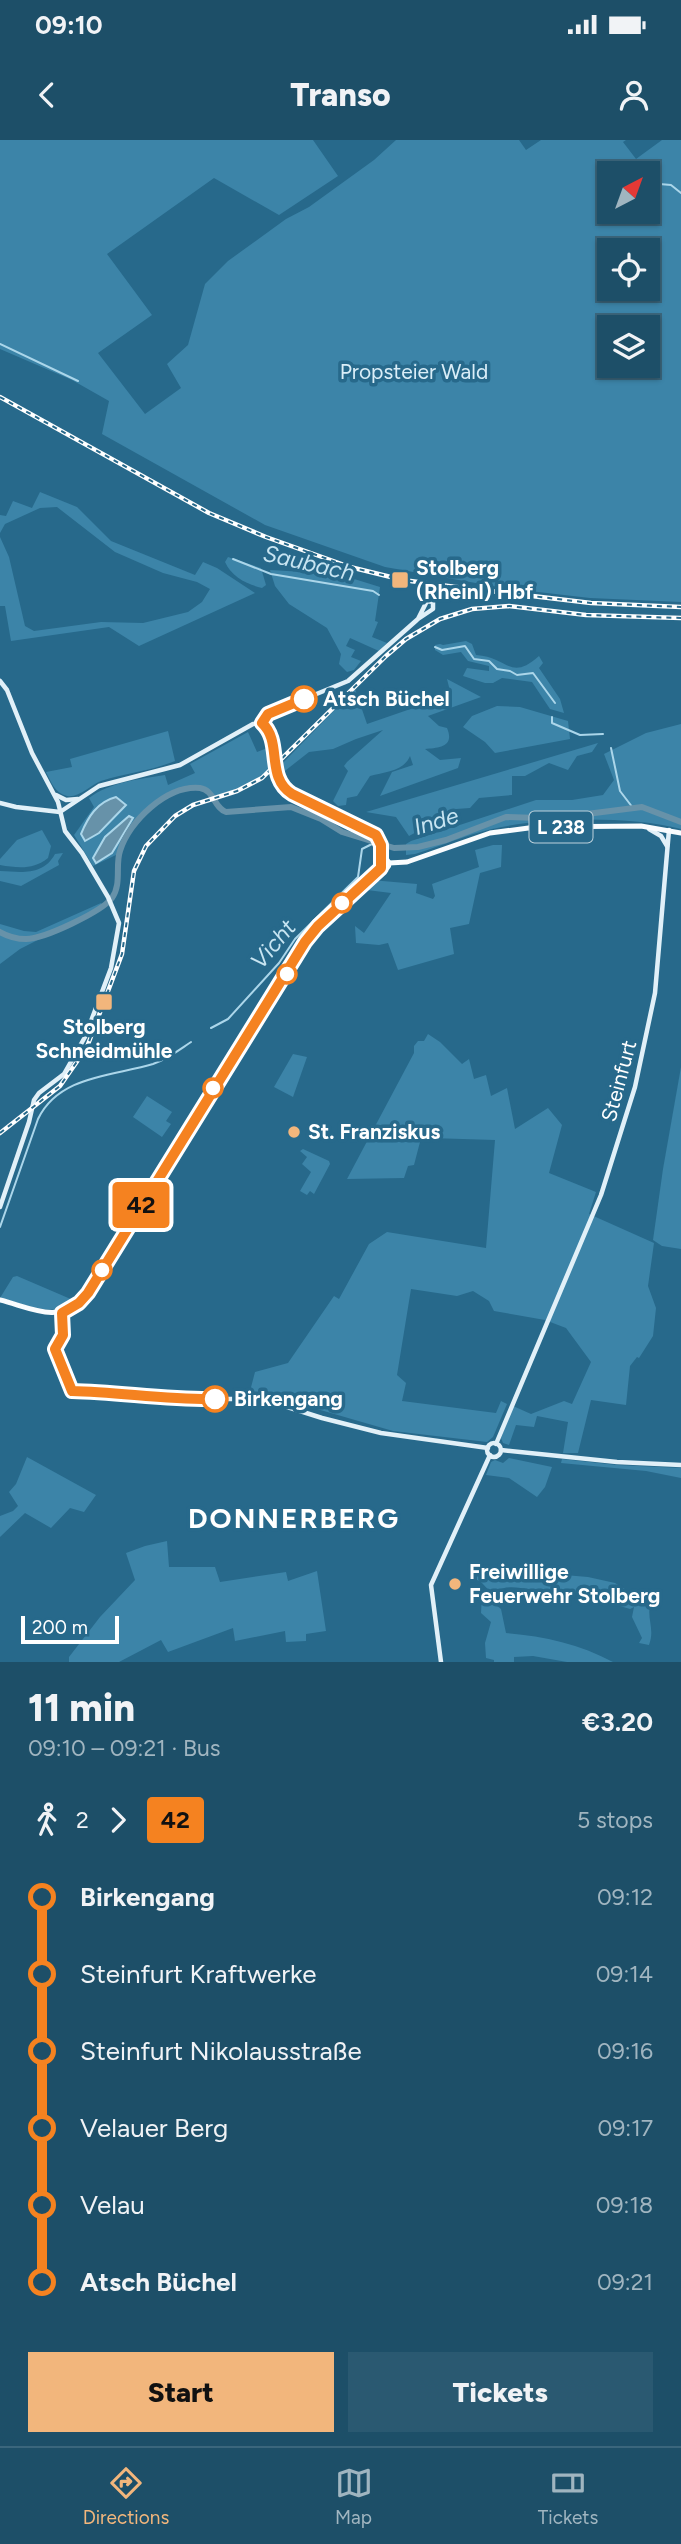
<!DOCTYPE html>
<meta charset="utf-8">
<style>
body{margin:0;font-family:Figtree,sans-serif;background:#2a5971;color:#f1f3f6;height:100vh;display:flex;flex-direction:column;font-size:26px;white-space:nowrap}
*{box-sizing:border-box;margin:0}
p{font-size:23px;color:#a0b5c0}
.icon{flex:none;width:38px;height:38px;fill:none;stroke:currentColor;stroke-width:2;stroke-linecap:round;stroke-linejoin:round}
.map{position:relative;height:1522px;overflow:hidden}
.side{display:flex;flex-direction:column;background:#1d4f68;flex:1}
.side>*{flex:none}
.badge{padding:0 14px;border-radius:5px;font-size:24px;line-height:46px}
.needle{width:46px;rotate:41deg}
.tools{position:absolute;left:597px;top:21px;display:grid;gap:14px}
.tools a{display:grid;place-items:center;width:63px;height:63px;border-radius:0px;background:#1d4f68;box-shadow:0 2px 5px #0004,0 0 0 2px #3b667c;font-size:35px}
.scale{position:absolute;left:21px;bottom:18px;width:98px;box-sizing:border-box;padding-left:7px;border:4px solid #fff;border-top:0;font-size:19px;line-height:24px;white-space:nowrap;color:#fff;-webkit-text-stroke:5px #27698b;paint-order:stroke}
.map>.badge{position:absolute;translate:-50% -50%;box-shadow:0 0 0 4px #fff}
.legs{display:flex;align-items:center;gap:10px;height:77px;padding:0 28px;font-size:23px}
.legs p{margin-inline-start:auto}
.headline{display:flex;align-items:center;justify-content:space-between;height:119px;padding:0 28px}
h1{font-size:38px;font-weight:800;line-height:52px}
.action{display:flex;gap:14px;margin-top:auto;padding:14px 28px}
.action a{flex:1;height:80px;border-radius:0px;background:#f2b67c;color:#111;font-size:28px;font-weight:800;line-height:80px;text-align:center}
.action a+a{background:#2a5971;color:#f1f3f6}
ul{padding:0 28px;list-style:none}
li{display:flex;align-items:center;gap:24px;height:77px;font-size:26px}
li i{display:grid;place-items:center;width:10px;height:100%;margin:0 9px;background:currentColor}
li i::after{content:'';width:18px;height:18px;margin:-9px;border:5px solid;border-radius:50%;background:#1d4f68}
li p{margin-inline-start:auto}
li:first-child i{background:linear-gradient(#0000 50%,currentColor 0)}
li:last-child i{background:linear-gradient(currentColor 50%,#0000 0)}
.status{display:flex;justify-content:space-between;align-items:center;height:49px;padding:0 35px;background:#1d4f68;direction:ltr}
.status svg{height:19px;fill:currentColor}
header{display:flex;justify-content:space-between;align-items:center;height:91px;padding:0 28px;background:#1d4f68;font-size:32px;font-weight:800}
.tab-bar{display:flex;justify-content:space-around;align-items:center;height:98px;border-top:2px solid #3b667c;background:#1d4f68;font-size:19px;color:#a0b5c0}
.tab-bar a{display:grid;justify-items:center;gap:4px}
.tab-bar .on{color:#f2b67c}
.map>svg:first-child{display:block}
</style>
<div class="status"><b>09:10</b><svg viewBox="0 0 49 12"><path d="M0 12V9h3v3zM5 12V6h3v6zM10 12V3h3v9zM15 12V0h3v12zM26 1h20v11H26zM47 4h2v5h-2z"/></svg></div>
<header><svg class="icon" aria-label="back" viewBox="0 0 24 24"><path d="M15 5l-7 7 7 7"/></svg>Transo<svg class="icon" aria-label="person" viewBox="0 0 24 24"><circle cx="12" cy="8" r="4"/><path d="M4 21q1-7 8-7t8 7"/></svg></header>
<div class="map">
<svg width="681" height="1522" viewBox="0 0 681 1522">
<rect width="100%" height="100%" fill="#27698b"/>
<g fill="#3c84a8" fill-rule="evenodd">
<path d="M0,0H313L338,36L279,75L214,38L107,114L152,175L98,213L145,274L181,248L167,224L188,205L205,144L228,121L286,79L309,67L374,20L396,0H519L526,10L541,0H626L623,2L636,19L662,0H681V462L590,458L504,448L385,427L265,385L102,294L109,261L72,240L0,209ZM648,33V72H609V33ZM648,110V149H609V110ZM648,187V226H609V187Z"/>
<polygon points="40,352 77,367 111,401 195,435 203,422 217,428 255,453 139,506 109,487 11,501 5,466 0,466 0,397 9,417 25,486 34,491 101,482 143,483 188,472 202,462 210,449 197,442 163,433 115,412 57,367 40,368 5,384 0,393 0,375 6,376 13,361 32,368"/>
<path d="M228,417L261,428L266,445L262,448C246,444 232,437 225,422Z"/>
<polygon points="270,430 338,434 380,447 375,481 378,482 372,497 387,503 379,511 350,498 346,506 355,510 351,517 361,521 354,530 347,532 339,524 341,514 327,488 289,464 275,446"/>
<path d="M466,501L472,504L476,515C508,517 510,542 539,516L543,523L539,528L560,559L564,573L550,569L532,542L502,538L493,543H485L463,536L467,528L489,531V526L468,521L461,512L443,515L435,510V505L440,504L443,505Z"/>
<path d="M447,539L481,557L428,576L439,586L447,588C455,607 439,608 425,609L440,620L461,618L458,628L380,656L392,632L413,625L410,616C404,631 385,632 370,636L357,656L347,658L346,665L338,666L333,661L348,631L344,626L347,622L383,590L356,599L333,609L309,612L281,634L278,628L355,549L367,584L451,555Z"/>
<polygon points="497,566 520,567 568,581 570,599 495,613 485,602 463,587 472,576"/>
<path d="M681,584V689C630,676 544,677 492,689C466,695 441,706 415,714L406,715V704L411,701L536,660H572L603,655L614,640L604,614L646,593Z"/>
<path d="M168,591L175,621C151,631 126,633 101,641C90,645 80,658 67,656C55,653 51,642 46,632L72,627L70,619Z"/>
<path d="M248,592L257,612L270,607L271,629C254,644 236,650 214,656L200,646L177,650L155,662L132,684L116,715L93,726L74,695L94,667L89,658C110,642 140,639 165,635L168,645L195,633L190,624Z"/>
<polygon points="598,603 592,612 577,616 568,630 549,623 525,636 512,636 512,655 479,658 470,668 456,669 452,677 437,681 409,696 396,677 366,672"/>
<path d="M42,690L51,706L48,718C33,730 18,728 0,725V719L17,700Z"/>
<polygon points="493,705 502,705 501,727 480,733 469,784 450,788 454,814 398,830 388,803 379,805 356,803 355,786 364,793 391,753 367,750 364,746 371,740 417,744 416,753 433,759 435,756 432,744 479,727 475,710"/>
<path d="M63,713L58,721L59,725L21,746L0,741V731C22,732 43,736 55,714Z"/>
<polygon points="101,763 103,767 20,809 0,824 0,784 24,791 36,792"/>
<polygon points="428,894 440,902 462,924 469,919 474,939 486,935 491,956 507,948 515,989 548,968 562,985 549,1033 596,1052 589,1074 654,1103 648,1146 656,1168 653,1196 639,1218 637,1217 630,1226 626,1265 591,1260 578,1313 563,1313 568,1282 537,1276 534,1287 516,1285 509,1305 503,1303 501,1298 513,1266 531,1274 564,1261 572,1264 591,1222 566,1188 545,1180 494,1171 489,1161 473,1151 457,1156 411,1149 397,1235 406,1243 402,1261 496,1273 501,1261 507,1264 493,1297 487,1302 393,1291 272,1256 249,1255 255,1232 288,1223 334,1156 339,1159 369,1104 387,1092 486,1108 495,1000 430,998 420,1002 414,1025 408,1026 404,1038 347,1039 414,913 414,906 418,901 424,901"/>
<polygon points="293,914 307,917 293,957 274,947"/>
<polygon points="681,927 681,1109 662,1106 653,1100 663,1029"/>
<polygon points="147,956 172,972 166,981 171,984 162,997 133,977"/>
<polygon points="303,1009 329,1021 330,1024 314,1054 310,1051 307,1055 300,1051 311,1032 302,1024 307,1017 300,1011"/>
<path d="M17,1136L73,1160L74,1162C53,1179 24,1163 0,1158L13,1137Z"/>
<polygon points="27,1317 96,1355 84,1372 70,1368 51,1388 25,1373 0,1397 0,1376 13,1371 18,1366 9,1352 16,1344"/>
<polygon points="509,1318 552,1327 545,1347 537,1357 509,1338 486,1335 491,1322 495,1320 503,1323"/>
<polygon points="562,1319 617,1325 681,1328 681,1338 646,1331 561,1323"/>
<polygon points="167,1401 169,1427 215,1427 220,1442 286,1432 288,1441 317,1431 326,1491 306,1494 306,1501 286,1502 285,1491 235,1501 233,1488 168,1512 161,1500 119,1522 69,1522 69,1517 100,1477 135,1440 126,1413 145,1406"/>
<path d="M480,1428L588,1437L615,1443L636,1456L651,1459L653,1466L650,1465C647,1480 655,1489 649,1505L639,1503L642,1498L632,1477L634,1467L630,1469L566,1450C541,1458 512,1439 496,1452L495,1457L482,1443L468,1434Z"/>
<path d="M482,1454L501,1469L506,1493C543,1496 580,1504 613,1522H567L533,1516L514,1517V1522H494V1520L486,1518L485,1503L491,1482L481,1473Z"/>
</g>
<g fill="#6792a9" stroke="#abd6ea" stroke-width="2">
<path d="M116,657L126,665L99,693L85,701L81,694C88,677 97,662 116,657Z"/>
<polygon points="129,676 133,678 112,713 96,723 93,718 105,697"/>
</g>
<g fill="none" stroke-linecap="round" stroke-linejoin="round">
<g stroke="#abd6ea" stroke-width="2">
<polyline points="607,36 609,37"/>
<polyline points="648,43 671,45 681,53"/>
<polyline points="0,204 78,241"/>
<polyline points="233,419 271,434 373,451 379,455"/>
<polyline points="435,507 442,510 465,506 474,519 489,521 497,529 510,531 517,535 533,533 555,563"/>
<polyline points="552,577 552,583 580,595 603,594"/>
<polyline points="611,608 620,651 633,668"/>
<polyline points="211,888 228,879 279,823 295,799 358,737 362,709 374,703"/>
<path d="M0,1087L38,979C59,935 114,936 153,924C168,919 179,910 191,902"/>
</g>
<path stroke="#6792a9" stroke-width="6" d="M0,792C7,796 17,799 26,799C44,799 101,772 112,758C122,744 115,725 120,711C129,681 167,645 200,648C214,650 214,668 226,672L291,667L321,679L342,692L394,708L418,707L446,700L506,677L538,678L549,675L555,678L642,667L681,682"/>
<g stroke="#e1f0f8" stroke-width="4.5">
<polyline points="0,541 7,550 32,613 58,662 65,691 82,713 108,757 119,783 111,828 85,897 64,934 39,953 34,960 29,982 0,1067"/>
<path d="M262,583C283,602 265,637 292,654L370,690L380,701L382,719"/>
<polyline points="56,655 66,660 78,659"/>
<polyline points="0,663 16,667 60,672"/>
<polyline points="60,672 99,646 180,625 253,584 262,583 268,574 280,569 348,541 418,479 433,469 433,462 427,461 418,479"/>
<polyline points="649,689 661,696 667,706"/>
<polyline points="62,1173 63,1195 55,1209 72,1251 141,1254 182,1259 262,1259 322,1278 381,1293 488,1308"/>
<circle cx="494" cy="1310" r="7"/>
<polyline points="496,1304 601,1055 635,947 655,853 669,690"/>
<polyline points="501,1310 617,1322 681,1325"/>
<polyline points="441,1522 431,1445 490,1315"/>
</g>
<g stroke="#f9fcfe" stroke-width="5">
<circle cx="384" cy="724" r="5"/>
<polyline points="389,723 407,722 490,693 536,687 641,686 681,693"/>
<path d="M0,1160C29,1167 58,1184 83,1160L305,801L318,786L381,728"/>
</g>
<defs>
<g id="rail">
<polyline points="0,257 209,373 266,397 350,427 403,440 448,446 591,463 681,467"/>
<polyline points="0,993 60,946 87,907 122,814 134,731 146,706 175,676 193,665 237,651 262,638 386,516 406,499 440,479 472,469 509,466 586,475 681,478"/>
</g>
</defs>
<use href="#rail" stroke="#fff" stroke-width="4.5"/>
<use href="#rail" stroke="#27698b" stroke-width="2" stroke-dasharray="5" stroke-linecap="butt"/>
</g>
<g fill="none" stroke-linecap="round" stroke-linejoin="round">
<defs>
<path id="line-1" d="M215,1259C167,1260 120,1252 72,1251L55,1209L63,1195L62,1173L79,1163L88,1153L305,802L318,786L381,728V705L376,695L292,654C265,637 283,602 262,583L268,574L304,559"/>
</defs>
<use href="#line-1" stroke="#fff" stroke-width="16"/>
<use href="#line-1" stroke="#f58220" stroke-width="10"/>
</g>
<g fill="#f2b67c" stroke="#27698b" stroke-width="2.5">
<rect x="391" y="431" width="18" height="18" rx="3.5"/>
<rect x="95" y="853" width="18" height="18" rx="3.5"/>
<circle cx="294" cy="992" r="7"/>
<circle cx="455" cy="1444" r="7"/>
</g>
<g fill="#fff" stroke="#f58220" stroke-width="3.5">
<circle cx="304" cy="559" r="12"/>
<circle cx="342" cy="763" r="9"/>
<circle cx="287" cy="834" r="9"/>
<circle cx="213" cy="948" r="9"/>
<circle cx="102" cy="1130" r="9"/>
<circle cx="215" cy="1259" r="12"/>
</g>
<g text-anchor="middle" stroke-width="7" stroke-linejoin="round" paint-order="stroke">
<rect fill="#27698b" stroke="#bed2dc" stroke-width="2" x="529.5" y="671.5" width="63" height="31" rx="5"/>
<g font-size="19" font-weight="bold" fill="#fff">
<text x="561" y="694">L 238</text>
</g>
<g font-size="21" fill="#daeef8" stroke="#27698b">
<text x="414" y="239">Propsteier Wald</text>
</g>
<g font-size="21" font-weight="bold" fill="#fff" stroke="#27698b" text-anchor="start">
<text x="416" y="435">Stolberg<tspan x="416" dy="24">(Rheinl) Hbf</tspan></text>
<text x="104" y="894" text-anchor="middle">Stolberg<tspan x="104" dy="24">Schneidmühle</tspan></text>
<text x="308" y="999">St. Franziskus</text>
<text x="469" y="1439">Freiwillige<tspan x="469" dy="24">Feuerwehr Stolberg</tspan></text>
</g>
<g font-size="21" font-weight="bold" fill="#fff" stroke="#27698b" text-anchor="start">
<text x="323" y="566">Atsch Büchel</text>
<text x="234" y="1266">Birkengang</text>
</g>
<g font-size="21" fill="#fff" stroke="#27698b">
<text transform="translate(619 941) rotate(-75)" y="7">Steinfurt</text>
</g>
<g font-size="23" font-style="italic" fill="#c8e5f2" stroke="#27698b">
<text transform="translate(309 423) rotate(13)" y="8">Saubach</text>
<text transform="translate(436 681) rotate(-17)" y="8">Inde</text>
<text transform="translate(273 804) rotate(-50)" y="8">Vicht</text>
</g>
<g font-size="28" font-weight="bold" letter-spacing="2" fill="#fff" stroke="#27698b">
<text x="294" y="1388">DONNERBERG</text>
</g>
</g>
</svg>
<div class="tools">
<a><svg class="needle" viewBox="-14 -14 28 28"><path d="M0-13l5 13h-10z" fill="#e53935"/><path d="M0 13l5-13h-10z" fill="#a0b5c0"/></svg></a>
<a><svg class="icon" aria-label="locate" viewBox="0 0 24 24"><circle cx="12" cy="12" r="6"/><path d="M12 2v4M12 18v4M2 12h4M18 12h4"/></svg></a>
<a><svg class="icon" aria-label="layers" viewBox="0 0 24 24"><path d="M12 4l9 5-9 5-9-5zM3 14l9 5 9-5"/></svg></a>
</div>
<div class="scale">200 m</div>
<b class="badge" style="left:141px;top:1065px;background:#f58220;color:#111">42</b>
</div>
<section class="side">
<div class="headline"><div><h1>11 min</h1><p>09:10 – 09:21 · Bus</p></div><b>€3.20</b></div>
<div class="legs"><svg class="icon" aria-label="walk" viewBox="0 0 24 24"><circle cx="13" cy="4" r="2"/><path d="M13 8l-2 6 4 7M11 14l-3 7M7 12l3-4h3l4 4"/></svg>2<svg class="icon" aria-label="forward" viewBox="0 0 24 24"><path d="M9 5l7 7-7 7"/></svg><b class="badge" style="background:#f58220;color:#111">42</b><p>5 stops</p></div>
<ul>
<li><i style="color:#f58220"></i><b>Birkengang</b><p>09:12</p></li>
<li><i style="color:#f58220"></i><span>Steinfurt Kraftwerke</span><p>09:14</p></li>
<li><i style="color:#f58220"></i><span>Steinfurt Nikolausstraße</span><p>09:16</p></li>
<li><i style="color:#f58220"></i><span>Velauer Berg</span><p>09:17</p></li>
<li><i style="color:#f58220"></i><span>Velau</span><p>09:18</p></li>
<li><i style="color:#f58220"></i><b>Atsch Büchel</b><p>09:21</p></li>
</ul>
<div class="action"><a>Start</a><a>Tickets</a></div>
</section>
<nav class="tab-bar">
<a class="on"><svg class="icon" aria-label="directions" viewBox="0 0 24 24"><path d="M12 3l9 9-9 9-9-9zM9 14v-3h6M13 9l2 2-2 2"/></svg>Directions</a>
<a><svg class="icon" aria-label="map" viewBox="0 0 24 24"><path d="M3 6l6-2 6 2 6-2v14l-6 2-6-2-6 2zM9 4v14M15 6v14"/></svg>Map</a>
<a><svg class="icon" aria-label="tickets" viewBox="0 0 24 24"><path d="M3 7h18v10H3zM15 7v10"/></svg>Tickets</a>
</nav>
